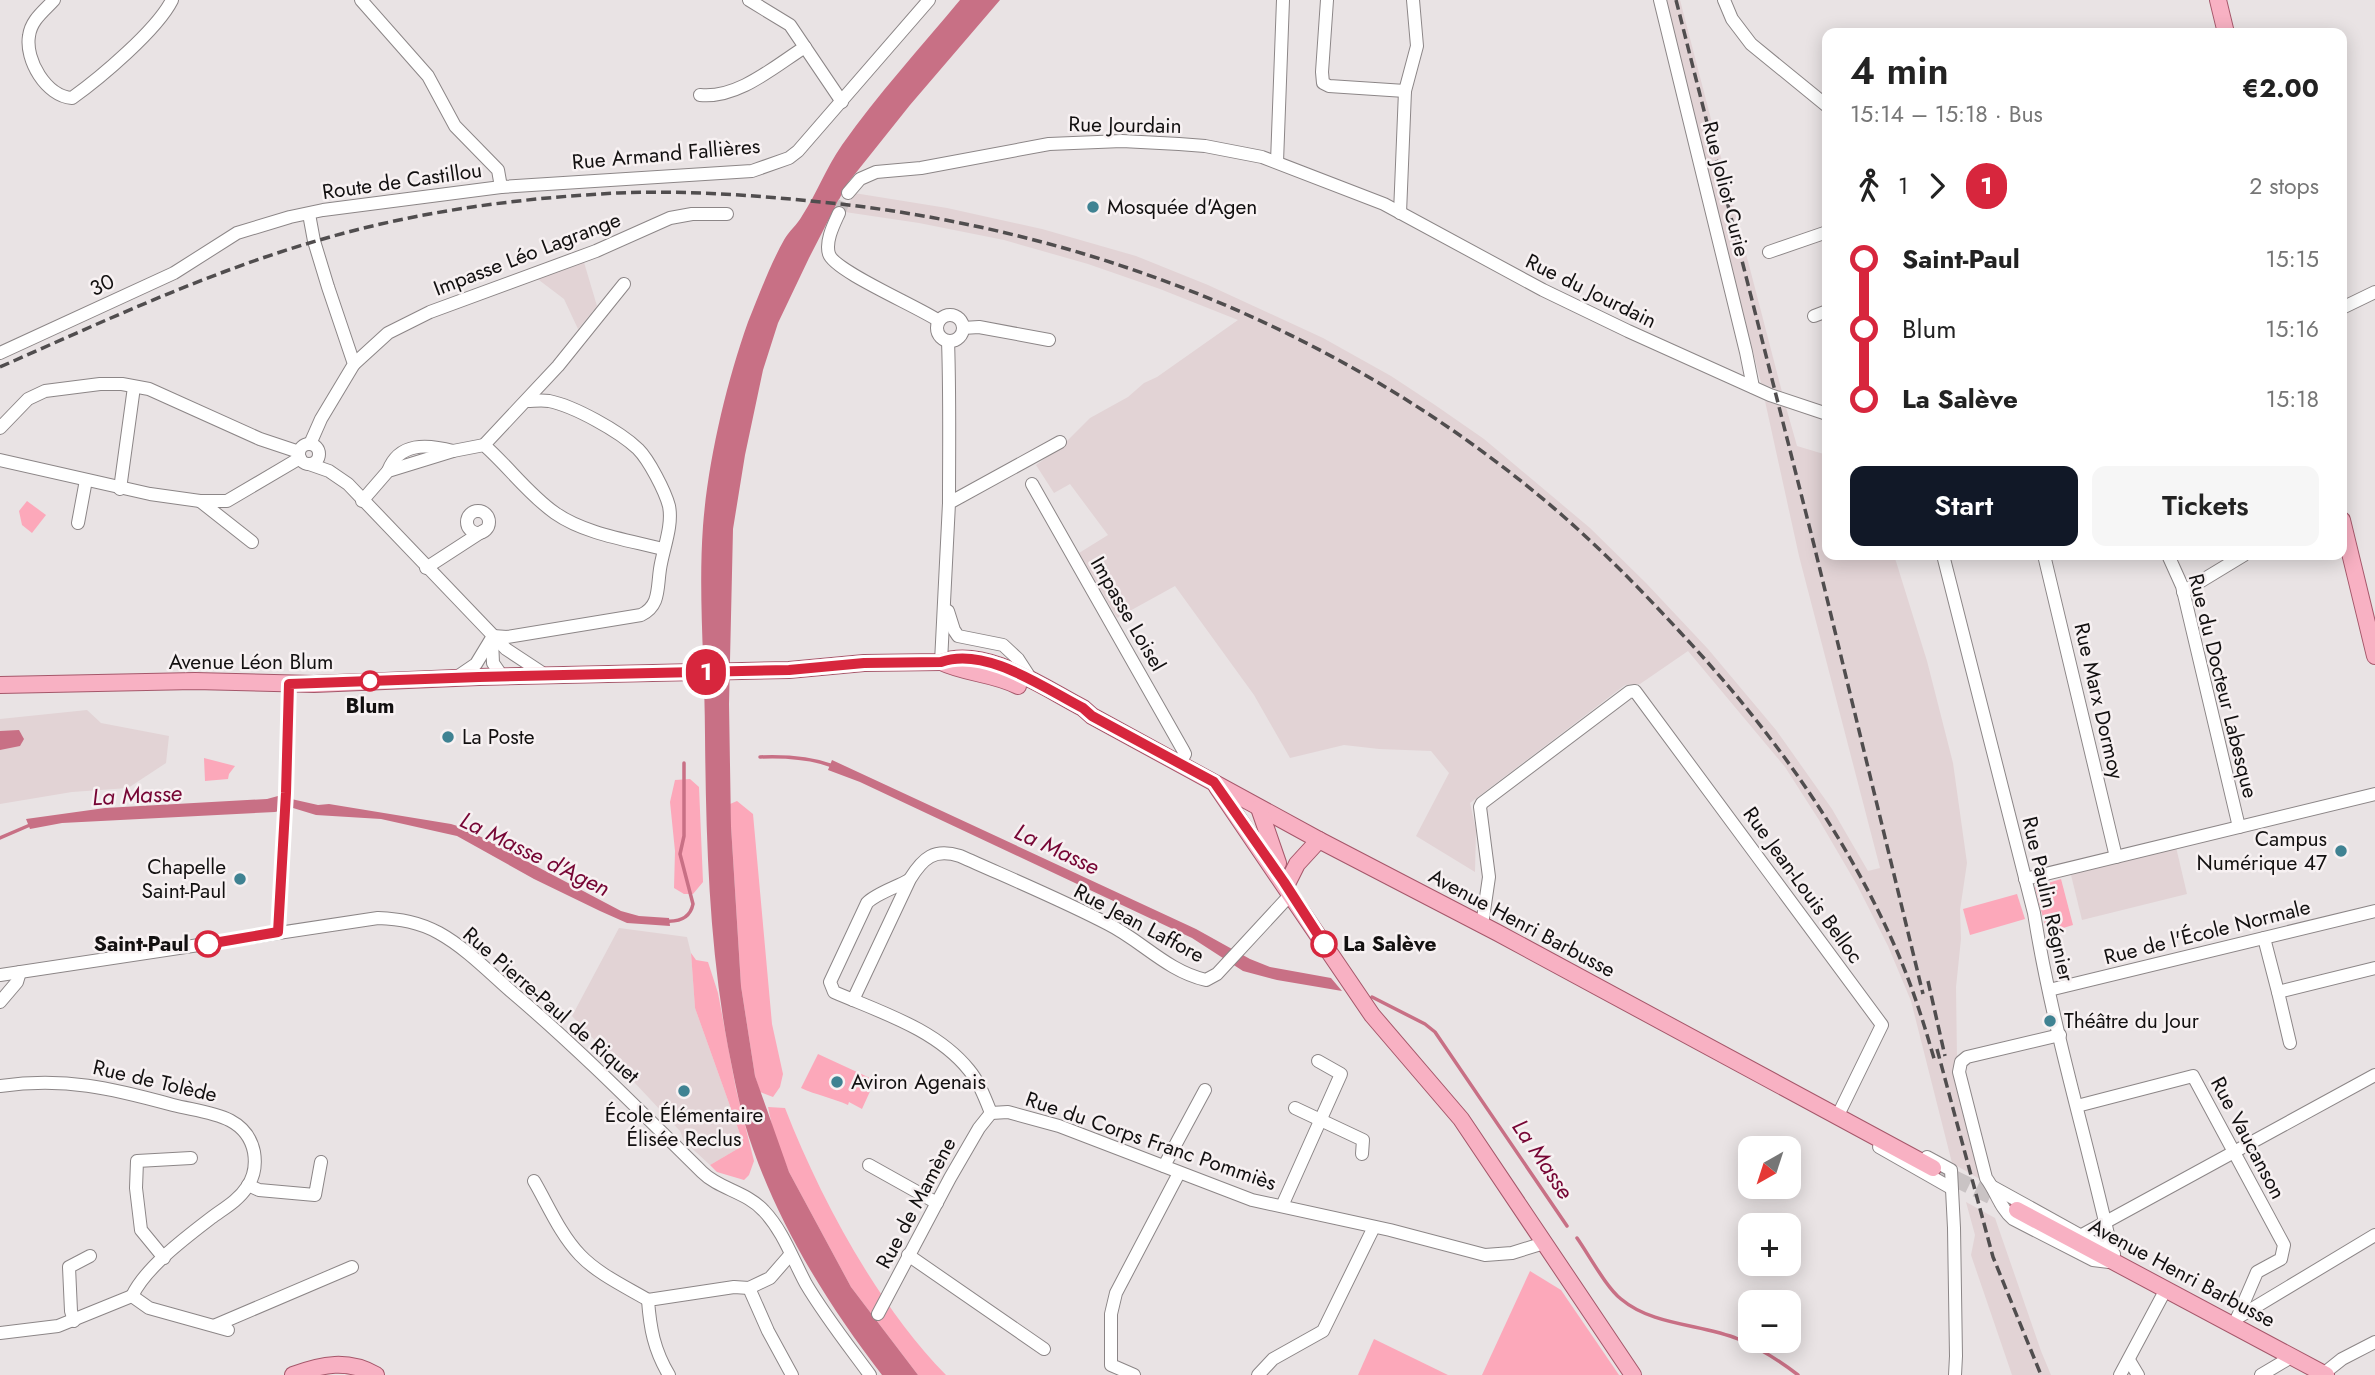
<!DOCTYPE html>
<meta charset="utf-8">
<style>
body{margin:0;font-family:Jost,sans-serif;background:#f6f6f6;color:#222;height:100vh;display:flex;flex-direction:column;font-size:26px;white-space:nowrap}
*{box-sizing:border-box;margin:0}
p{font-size:23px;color:#767676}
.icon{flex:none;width:38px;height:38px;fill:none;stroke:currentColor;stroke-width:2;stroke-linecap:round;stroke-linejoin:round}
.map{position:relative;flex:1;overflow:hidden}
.panel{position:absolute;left:1822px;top:28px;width:525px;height:532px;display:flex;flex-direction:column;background:#fff;border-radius:14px;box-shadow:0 4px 18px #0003}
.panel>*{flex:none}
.badge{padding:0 14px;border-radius:23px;font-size:24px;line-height:46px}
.needle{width:46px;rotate:219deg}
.fabs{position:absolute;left:1738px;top:1136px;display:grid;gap:14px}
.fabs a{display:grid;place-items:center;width:63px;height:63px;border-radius:14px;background:#fff;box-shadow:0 4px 18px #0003;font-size:35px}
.map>.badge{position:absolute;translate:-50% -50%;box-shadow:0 0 0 4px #fff}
.legs{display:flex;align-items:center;gap:10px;height:77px;padding:0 28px;font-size:23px}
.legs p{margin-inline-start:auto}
.overview{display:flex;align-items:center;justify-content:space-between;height:119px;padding:0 28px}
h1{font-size:38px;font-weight:600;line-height:52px}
.button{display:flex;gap:14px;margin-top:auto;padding:14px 28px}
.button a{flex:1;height:80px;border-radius:14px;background:#111827;color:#fff;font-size:28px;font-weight:600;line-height:80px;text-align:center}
.button a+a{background:#f6f6f6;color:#222}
ul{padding:0 28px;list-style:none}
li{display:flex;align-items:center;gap:24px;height:70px;font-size:26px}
li i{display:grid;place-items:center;width:10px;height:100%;margin:0 9px;background:currentColor}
li i::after{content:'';width:18px;height:18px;margin:-9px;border:5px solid;border-radius:50%;background:#fff}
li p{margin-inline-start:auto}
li:first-child i{background:linear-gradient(#0000 50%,currentColor 0)}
li:last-child i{background:linear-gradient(currentColor 50%,#0000 0)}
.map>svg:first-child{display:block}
</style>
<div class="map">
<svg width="2375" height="1375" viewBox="0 0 2375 1375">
<rect width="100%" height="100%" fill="#e9e3e4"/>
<g fill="#e2d3d5">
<polygon points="1663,0 1680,0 1782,392 1761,383"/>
<polygon points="854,193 947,208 1042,229 1136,256 1208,285 1323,338 1391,376 1435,405 1484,439 1590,528 1646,583 1708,649 1776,730 1832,809 1868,871 1880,868 1799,556 1765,401 1786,407 1797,446 1827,455 1827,555 1894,555 1927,661 1953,763 1967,863 1960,910 1961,939 1956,987 1957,1059 1983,1181 1952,1163 1911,1001 1888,946 1857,885 1819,820 1785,767 1688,651 1640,684 1625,685 1470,803 1476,830 1475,872 1416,836 1449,773 1431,751 1379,749 1344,745 1290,758 1254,695 1175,586 1117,618 1079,553 1108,535 1070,484 1054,493 1036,465 1061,447 1090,418 1128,397 1144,383 1157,377 1238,320 1160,289 1088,264 1004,240 919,223 845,212"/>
<polygon points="583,259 597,306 578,329 564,299 535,277"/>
<polygon points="87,710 101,723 169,736 166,763 128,788 72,792 0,804 0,719"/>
<polygon points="2176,847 2187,894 2082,920 2071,875"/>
<polygon points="619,928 687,937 691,953 695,1008 740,1134 739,1148 710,1165 684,1141 680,1131 572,1016"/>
<polygon points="1966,1202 1995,1218 2041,1351 2051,1375 2012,1375 1971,1255 1975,1235"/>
</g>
<g fill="#fca8ba">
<polygon points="27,501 46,515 32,533 22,525 19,511"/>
<polygon points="204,758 235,766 229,774 228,779 205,781"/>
<polygon points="690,779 699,787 703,882 693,894 684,894 674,888 675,851 670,802 675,780"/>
<polygon points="737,801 753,814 772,1024 783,1074 780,1087 773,1097 760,1092 755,1076 741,986 731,826 730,804"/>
<polygon points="2061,879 2073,925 2047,933 2035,887"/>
<polygon points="2017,894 2025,919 1970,935 1963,909"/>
<polygon points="691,953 696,960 708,962 718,993 736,1089 754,1161 749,1175 744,1180 717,1172 710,1165 739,1148 740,1134 695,1008"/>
<path d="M818,1054L870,1078L872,1087L862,1109L849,1102L848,1105C833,1098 816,1095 801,1088Z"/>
<path d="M768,1107L785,1108C820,1198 878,1306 946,1375H918L851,1287L789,1172L774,1135Z"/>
<polygon points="1530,1271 1561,1290 1619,1375 1482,1375"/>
<polygon points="1374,1339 1448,1375 1358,1375"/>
</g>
<g fill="#c87085">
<path d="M960,0H1000L910,105L847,184L809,258L778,323L763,370L745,455L733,529L729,704L731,826L741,986L755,1076L789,1172L851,1287L918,1375H882C829,1306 782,1231 753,1149C741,1116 735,1082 728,1047C709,945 706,839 705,735C705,666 698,595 703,526C708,461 726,384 748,322C759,295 770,265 784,240C789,231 797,225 802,216C817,193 826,168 842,145C878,94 920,48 960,0Z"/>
<polygon points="19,730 24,739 20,746 0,750 0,731"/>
<polygon points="832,760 1196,929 1250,959 1270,967 1331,978 1342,991 1277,980 1243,971 1192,938 860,782 828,770"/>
<polygon points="278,796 318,805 329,804 451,824 464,828 621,911 639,916 669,918 670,926 627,923 600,911 534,879 457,836 381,819 316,815 293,808 275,812 62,823 30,829 26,819 105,808 267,799"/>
</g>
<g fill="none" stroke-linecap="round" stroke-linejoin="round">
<g stroke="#c87085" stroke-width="3.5">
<path d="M760,757C785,756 809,757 833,766"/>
<polyline points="0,838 30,825"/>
<path d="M665,921C678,922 690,919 693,904L680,854L684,836V763"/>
<polyline points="1372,997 1425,1024 1435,1032 1567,1226"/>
<path d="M1577,1238C1589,1255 1606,1287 1621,1299C1653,1326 1702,1324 1738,1339C1759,1348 1780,1361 1798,1375"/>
</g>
<polyline stroke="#c9c3c4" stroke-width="12" stroke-dasharray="12 6" stroke-linecap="butt" points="839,213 848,193"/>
<polyline stroke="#c9c3c4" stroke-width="16" stroke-dasharray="16 8" stroke-linecap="butt" points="1933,1168 2009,1205"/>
<defs>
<g id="minor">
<path d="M54,0C44,11 31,20 29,36C25,60 46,96 72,98C100,78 157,30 172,0"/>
<polyline points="361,0 428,76 455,126 498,170 501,187"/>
<polyline points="749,0 790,25 842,102"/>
<polyline points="1327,0 1322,72 1323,83 1329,86 1405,91"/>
<polyline points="1660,0 1746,352 1753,387"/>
<polyline points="1724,0 1732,19 1751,44 1827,106"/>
<path d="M700,95C738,99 775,66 805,47"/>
<polyline points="1277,162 1283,0"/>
<polyline points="848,193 860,179 876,172 921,168 1049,144 1122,141 1179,144 1205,146 1262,157 1384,204 1543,290 1628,331 1770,395 1827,414"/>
<path d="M839,213C834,224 825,241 829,254C834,271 919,307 939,321"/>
<polyline points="1400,213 1405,91 1417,46 1413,0"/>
<polyline points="309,214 314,241 328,287 354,364 321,419 310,444"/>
<polyline points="1769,252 1827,232"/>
<polyline points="2342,308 2375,292"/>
<circle cx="950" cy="328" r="13"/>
<polyline points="1814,316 1827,311"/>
<polyline points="963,328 979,327 1049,340"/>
<path d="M948,341C950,395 949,449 949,503"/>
<polyline points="0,353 174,273 237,233 290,217 323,210 501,187 752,171 789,158 798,151 929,0"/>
<polyline points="354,364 388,333 430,312 596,251 670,218 692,214 727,214"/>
<polyline points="0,428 28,399 45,391 100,384 122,384 149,389 260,439 299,452"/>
<circle cx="309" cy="454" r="10"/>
<polyline points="484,445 558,366 624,284"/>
<polyline points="0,460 150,494 200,501 227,501 300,458"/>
<polyline points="309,464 329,471 348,484 506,649 547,676"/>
<path d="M388,471C399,442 427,444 453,451"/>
<polyline points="1032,484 1183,750 1185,754 1180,763"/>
<polyline points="120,489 134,387"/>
<polyline points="200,501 252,542"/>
<path d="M362,501L388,471L453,451L484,445C509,467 528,494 555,513C585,534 628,540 663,549"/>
<circle cx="478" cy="522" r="11"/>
<polyline points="78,523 86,480"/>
<path d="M1943,555L2034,913C2052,1027 2087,1139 2112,1252"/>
<polyline points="2044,555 2116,857"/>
<polyline points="2168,555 2182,586 2239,827"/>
<polyline points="426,568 483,531"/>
<polyline points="2183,592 2244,555"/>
<polyline points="948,611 954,630 958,636 1003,645 1018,659 1031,679"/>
<path d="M493,636L507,637L641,615C660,606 657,589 660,569C663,549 673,526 669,506C665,491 649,460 638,449C619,431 574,406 549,401C541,400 534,401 527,401"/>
<polyline points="492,639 493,663 502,676"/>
<polyline points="941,662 949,503 1060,442"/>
<polyline points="454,679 476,664 493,636"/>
<polyline points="2025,879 2375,794"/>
<path d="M909,880C897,887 875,894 867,903L830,982L834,992C880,1012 936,1029 969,1070C979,1082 985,1098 991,1113"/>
<polyline points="1482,925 1489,877 1480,807 1482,803 1629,692 1635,691 1882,1025 1840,1111"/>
<polyline points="278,932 286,793 289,684"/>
<polyline points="2264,938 2278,992 2375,968"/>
<path d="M0,975L378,918C400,919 419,922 439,933C466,948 490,973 513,993C579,1049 640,1111 702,1172C719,1189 747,1192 764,1211C783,1231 793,1260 806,1284C825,1316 848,1345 870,1375"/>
<polyline points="2049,990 2375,911"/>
<polyline points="2278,992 2290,1043"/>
<path d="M853,1000L910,879C923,858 934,848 960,856C1009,878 1060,899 1108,924C1142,941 1167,971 1206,980L1217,974L1291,894"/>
<polyline points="0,1002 17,982 20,972"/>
<path d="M2060,1035L1967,1057L1961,1062L1959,1072L1986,1178C1996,1191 2000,1208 2013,1219L2093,1260L2109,1262"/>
<path d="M0,1086C65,1077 111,1088 173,1105C204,1113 246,1113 254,1152C256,1164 254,1177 247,1187C238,1201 223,1209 211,1218C185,1238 146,1267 132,1296"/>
<polyline points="2077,1106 2193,1076 2284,1245 2281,1259 2257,1272 2238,1316"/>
<polyline points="1295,1108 1363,1140 1362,1154"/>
<polyline points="991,1113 1008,1112 1059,1126 1252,1200 1390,1230 1485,1255 1512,1253 1544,1243"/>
<polyline points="1879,1147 1951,1188"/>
<polyline points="1927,1157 1951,1170 1954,1228 1956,1356 1955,1375"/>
<polyline points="869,1165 937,1203"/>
<polyline points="1164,1166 1205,1090"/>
<path d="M534,1181C548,1205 560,1234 580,1255C598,1274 626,1287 648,1300"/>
<polyline points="248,1185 259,1190 315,1195 321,1162"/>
<polyline points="1993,1187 2114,1254"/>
<polyline points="1282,1206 1341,1074 1318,1061"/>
<polyline points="2082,1235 2375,1075"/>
<polyline points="908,1255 1044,1349"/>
<polyline points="164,1258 141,1230 136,1188 137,1161 191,1158"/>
<polyline points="749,1288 768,1331 792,1375"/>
<polyline points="132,1296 149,1308 228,1330"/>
<polyline points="878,1314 950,1178 979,1128 991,1113"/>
<polyline points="2237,1318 2375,1235"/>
<polyline points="74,1321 71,1311 69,1267 90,1256"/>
<polyline points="216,1325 352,1267"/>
<polyline points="0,1333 58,1326 132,1296"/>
<polyline points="2129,1360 2138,1375"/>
<path d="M669,1375C654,1350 650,1328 648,1300L734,1287L749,1288L770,1278L790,1255"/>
<polyline points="1134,1375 1111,1365 1111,1314 1116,1293 1179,1173"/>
<polyline points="1258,1375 1273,1359 1323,1331 1374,1227"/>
<polyline points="2120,1375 2166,1289"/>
<polyline points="2261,1375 2293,1356"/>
<polyline points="2322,1375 2342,1359 2375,1342"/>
</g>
<g id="major">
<polyline points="2218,0 2226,33"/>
<polyline points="2342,520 2375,656"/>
<path d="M941,662C966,674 993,673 1018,686"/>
<path d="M0,685L195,681L314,684L479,677L789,670L864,663L941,662C986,646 1044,688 1083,708L1092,716L1319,840L1498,933L1933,1168"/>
<polyline points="1217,787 1372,1015 1461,1119 1633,1375"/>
<polyline points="1259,808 1278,863"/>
<polyline points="1286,886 1297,864 1319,840"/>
<polyline points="2017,1210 2326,1375"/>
<path d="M293,1375C322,1364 348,1359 376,1375"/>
</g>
</defs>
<use href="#minor" stroke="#8c8687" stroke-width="14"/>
<use href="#major" stroke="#a5576a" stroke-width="18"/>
<use href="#minor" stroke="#fff" stroke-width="12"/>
<use href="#major" stroke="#f8b1c3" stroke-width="16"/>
<g stroke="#504d4e" stroke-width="3.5" stroke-dasharray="10 5" stroke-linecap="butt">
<polyline points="1676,0 1814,545 1923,994"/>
<path d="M0,367C102,322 209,272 316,241C413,212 517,198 618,193C692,190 766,196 840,204C1106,234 1361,340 1563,516C1604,552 1643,592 1680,632C1766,724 1840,825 1892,940C1910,979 1923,1020 1935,1062"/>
<polyline points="1928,981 1945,1056"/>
<polyline points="1937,1049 1993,1257 2041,1375"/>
</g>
</g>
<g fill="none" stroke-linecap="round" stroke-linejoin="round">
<defs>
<path id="line-1" d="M208,944L278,932L286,793L289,684L479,677L789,670L864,663L941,662C986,646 1044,688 1083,708L1092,716L1214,782L1284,882L1324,944"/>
</defs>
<use href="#line-1" stroke="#fff" stroke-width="16"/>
<use href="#line-1" stroke="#d7263d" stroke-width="10"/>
</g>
<g fill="#3f8292" stroke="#f7f1f2" stroke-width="2.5">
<circle cx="1093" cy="207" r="7"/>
<circle cx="448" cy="737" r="7"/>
<circle cx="2341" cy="851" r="7"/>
<circle cx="240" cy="879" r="7"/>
<circle cx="2050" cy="1021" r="7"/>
<circle cx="837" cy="1082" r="7"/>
<circle cx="684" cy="1091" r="7"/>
</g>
<g fill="#fff" stroke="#d7263d" stroke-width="3.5">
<circle cx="370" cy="681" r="9"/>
<circle cx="208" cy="944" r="12"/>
<circle cx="1324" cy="944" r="12"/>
</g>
<g text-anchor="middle" stroke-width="5" stroke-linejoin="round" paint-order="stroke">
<g font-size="21" fill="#121010" stroke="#f7f1f2">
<text transform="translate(1125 125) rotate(1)" y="7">Rue Jourdain</text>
<text transform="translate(666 154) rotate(-5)" y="7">Rue Armand Fallières</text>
<text transform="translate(402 181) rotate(-8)" y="7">Route de Castillou</text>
<text transform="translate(1726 189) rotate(76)" y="7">Rue Joliot Curie</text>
<text transform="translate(527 254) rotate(-21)" y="7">Impasse Léo Lagrange</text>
<text transform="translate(102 285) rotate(-25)" y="7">30</text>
<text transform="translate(1591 291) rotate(26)" y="7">Rue du Jourdain</text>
<text transform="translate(1128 614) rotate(60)" y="7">Impasse Loisel</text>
<text x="251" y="669">Avenue Léon Blum</text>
<text transform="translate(2223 686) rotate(76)" y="7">Rue du Docteur Labesque</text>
<text transform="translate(2099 701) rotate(77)" y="7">Rue Marx Dormoy</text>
<text transform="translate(1803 885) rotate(54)" y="7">Rue Jean-Louis Belloc</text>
<text transform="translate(2048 899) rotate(77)" y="7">Rue Paulin Régnier</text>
<text transform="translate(1139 923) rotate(28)" y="7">Rue Jean Laffore</text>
<text transform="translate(1522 923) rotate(28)" y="7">Avenue Henri Barbusse</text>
<text transform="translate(2207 932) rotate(-14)" y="7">Rue de l'École Normale</text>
<text transform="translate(551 1005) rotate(41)" y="7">Rue Pierre-Paul de Riquet</text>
<text transform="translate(155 1081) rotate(13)" y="7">Rue de Tolède</text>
<text transform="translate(2248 1138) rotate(62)" y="7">Rue Vaucanson</text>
<text transform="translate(1151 1141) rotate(19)" y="7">Rue du Corps Franc Pommiès</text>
<text transform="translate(916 1203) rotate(-62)" y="7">Rue de Mamène</text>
<text transform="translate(2182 1273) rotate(28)" y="7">Avenue Henri Barbusse</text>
</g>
<g font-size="21" fill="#121010" stroke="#f7f1f2" text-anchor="start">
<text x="1107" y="214">Mosquée d'Agen</text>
<text x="462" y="744">La Poste</text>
<text x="2327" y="846" text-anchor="end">Campus<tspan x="2327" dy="24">Numérique 47</tspan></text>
<text x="226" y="874" text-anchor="end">Chapelle<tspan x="226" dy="24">Saint-Paul</tspan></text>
<text x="2064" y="1028">Théâtre du Jour</text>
<text x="851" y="1089">Aviron Agenais</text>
<text x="684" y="1122" text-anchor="middle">École Élémentaire<tspan x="684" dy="24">Élisée Reclus</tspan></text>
</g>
<g font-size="21" font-weight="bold" fill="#121010" stroke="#f7f1f2">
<text x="370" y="713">Blum</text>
<text x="189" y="951" text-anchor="end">Saint-Paul</text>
<text x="1343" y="951" text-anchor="start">La Salève</text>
</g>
<g font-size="23" font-style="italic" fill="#760534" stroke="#f7f1f2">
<text transform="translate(137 795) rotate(-3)" y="8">La Masse</text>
<text transform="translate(1057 849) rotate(25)" y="8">La Masse</text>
<text transform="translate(535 854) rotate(26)" y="8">La Masse d'Agen</text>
<text transform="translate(1543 1159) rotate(56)" y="8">La Masse</text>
</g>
</g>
</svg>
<div class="fabs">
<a><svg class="needle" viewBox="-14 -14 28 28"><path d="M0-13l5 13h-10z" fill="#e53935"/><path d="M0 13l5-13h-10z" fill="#767676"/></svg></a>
<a>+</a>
<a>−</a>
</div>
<b class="badge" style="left:706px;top:672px;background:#d7263d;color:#fff">1</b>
<section class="panel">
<div class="overview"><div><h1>4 min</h1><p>15:14 – 15:18 · Bus</p></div><b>€2.00</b></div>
<div class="legs"><svg class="icon" aria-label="walk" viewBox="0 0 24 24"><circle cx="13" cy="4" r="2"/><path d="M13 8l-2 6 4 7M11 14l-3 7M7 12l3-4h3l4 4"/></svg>1<svg class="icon" aria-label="forward" viewBox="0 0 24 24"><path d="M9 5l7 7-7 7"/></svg><b class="badge" style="background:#d7263d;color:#fff">1</b><p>2 stops</p></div>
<ul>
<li><i style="color:#d7263d"></i><b>Saint-Paul</b><p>15:15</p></li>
<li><i style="color:#d7263d"></i><span>Blum</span><p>15:16</p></li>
<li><i style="color:#d7263d"></i><b>La Salève</b><p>15:18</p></li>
</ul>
<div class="button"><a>Start</a><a>Tickets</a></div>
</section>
</div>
